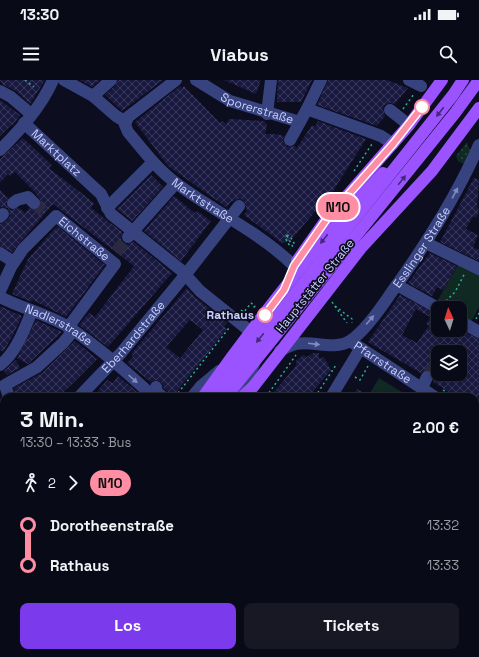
<!DOCTYPE html>
<html lang="de">
<meta charset="utf-8">
<style>
body{margin:0;font-family:"Space Grotesk",sans-serif;background:#171824;color:#f1f3f6;height:100vh;display:flex;flex-direction:column;font-size:15px;white-space:nowrap}
*{box-sizing:border-box;margin:0}
p{font-size:13px;color:#999aa1}
.icon{flex:none;width:22px;height:22px;fill:none;stroke:currentColor;stroke-width:2;stroke-linecap:round;stroke-linejoin:round}
.map{position:relative;flex:1;overflow:hidden}
.drawer{position:absolute;left:0px;top:313px;width:479px;height:264px;display:flex;flex-direction:column;background:#090a17;border-radius:12px 12px 0 0;box-shadow:0 2px 6px #0003,0 0 0 1px #292b36}
.drawer>*{flex:none}
.badge{padding:0 8px;border-radius:13px;font-size:14px;line-height:26px}
.needle{width:26px;rotate:356deg}
.tools{position:absolute;left:431px;top:221px;display:grid;gap:8px}
.tools a{display:grid;place-items:center;width:36px;height:36px;border-radius:8px;background:#090a17;box-shadow:0 2px 6px #0003,0 0 0 1px #292b36;font-size:20px}
.map>.badge{position:absolute;translate:-50% -50%;box-shadow:0 0 0 2px #fff}
.legs{display:flex;align-items:center;gap:6px;height:44px;padding:0 20px;font-size:13px}
.legs p{margin-inline-start:auto}
.summary{display:flex;align-items:center;justify-content:space-between;height:68px;padding:0 20px}
h1{font-size:22px;font-weight:800;line-height:30px}
.cta{display:flex;gap:8px;margin-top:auto;padding:8px 20px}
.cta a{flex:1;height:46px;border-radius:8px;background:#7c3aed;color:#fff;font-size:16px;font-weight:800;line-height:46px;text-align:center}
.cta a+a{background:#171824;color:#f1f3f6}
ul{padding:0 20px;list-style:none}
li{display:flex;align-items:center;gap:14px;height:40px;font-size:15px}
li i{display:grid;place-items:center;width:6px;height:100%;margin:0 5px;background:currentColor}
li i::after{content:'';width:10px;height:10px;margin:-5px;border:3px solid;border-radius:50%;background:#090a17}
li p{margin-inline-start:auto}
li:first-child i{background:linear-gradient(#0000 50%,currentColor 0)}
li:last-child i{background:linear-gradient(currentColor 50%,#0000 0)}
.status{display:flex;justify-content:space-between;align-items:center;height:28px;padding:0 20px;background:#090a17;direction:ltr}
.status svg{height:11px;fill:currentColor}
header{display:flex;justify-content:space-between;align-items:center;height:52px;padding:0 20px;background:#090a17;font-size:18px;font-weight:800}
.map>svg:first-child{display:block}
</style>
<div class="status"><b>13:30</b><svg viewBox="0 0 49 12"><path d="M0 12V9h3v3zM5 12V6h3v6zM10 12V3h3v9zM15 12V0h3v12zM26 1h20v11H26zM47 4h2v5h-2z"/></svg></div>
<header><svg class="icon" aria-label="menu" viewBox="0 0 24 24"><path d="M4 6h16M4 12h16M4 18h16"/></svg>Viabus<svg class="icon" aria-label="search" viewBox="0 0 24 24"><circle cx="10" cy="10" r="6"/><path d="M15 15l6 6"/></svg></header>
<div class="map">
<svg width="479" height="577" viewBox="0 0 479 577">
<defs>
<pattern id="grass-dots" width="8" height="8" patternUnits="userSpaceOnUse"><rect width="8" height="8" fill="#102923"/><path d="M2 2h.1M6 6h.1" fill="none" stroke="#314744" stroke-width="1.8" stroke-linecap="round"/></pattern>
<pattern id="building-cross-hatch" width="8" height="8" patternUnits="userSpaceOnUse"><rect width="8" height="8" fill="#191940"/><path d="M0 0l8 8M0 8l8-8" fill="none" stroke="#39395d"/></pattern>
</defs>
<rect width="100%" height="100%" fill="#0c0d1f"/>
<polygon fill="url(#grass-dots)" points="467,62 471,73 469,80 464,84 458,81 456,76"/>
<g fill="#102923">
<polygon points="459,183 479,193 479,227 471,242 460,236 460,228 445,228 436,223"/>
<polygon points="379,298 410,317 376,317 370,313"/>
<polygon points="475,355 479,358 479,387 475,390"/>
</g>
<g fill="url(#building-cross-hatch)" fill-rule="evenodd">
<polygon points="0,0 45,0 30,24 16,11 2,4"/>
<polygon points="80,0 100,0 92,7"/>
<polygon points="118,0 163,0 122,31 105,15 116,5"/>
<polygon points="224,0 261,0 256,14"/>
<polygon points="278,0 312,0 301,22 277,22"/>
<polygon points="328,0 387,0 408,8 395,24 391,23 384,25 383,29 385,36 377,46 317,25"/>
<polygon points="180,6 182,8 184,6 220,43 223,41 226,44 229,39 264,41 267,44 265,54 276,54 284,56 283,61 287,67 295,66 297,68 312,45 315,47 318,41 366,59 323,127 319,127 290,161 282,163 244,135 247,131 246,127 243,120 240,119 232,121 226,127 168,86 135,42"/>
<polygon points="0,20 20,35 13,45 12,44 0,56"/>
<polygon points="23,58 52,85 49,88 94,123 91,128 122,152 121,159 123,162 127,164 134,162 172,193 108,267 79,245 89,233 95,237 134,186 53,124 12,172 0,166 0,144 5,142 10,136 8,128 0,127 0,110 8,118 6,124 10,130 19,128 25,133 29,128 36,130 41,125 41,121 34,111 15,92 10,96 8,94 0,103 0,79"/>
<polygon points="151,95 163,107 132,141 117,129"/>
<polygon points="474,98 479,100 477,126 479,131 476,138 473,136 466,149 478,155 473,167 479,170 479,181 440,162"/>
<polygon points="174,116 191,130 196,133 197,131 211,141 181,181 144,151"/>
<polygon points="57,146 105,185 66,237 33,220 32,222 12,214 28,179"/>
<polygon points="430,173 457,186 443,210 437,207 432,216 408,203"/>
<path d="M187,208L195,217L227,243L224,247L227,249L173,316L164,308L161,302L155,300L151,302L127,283L133,276L131,274ZM190,240L203,250L180,278L166,267Z"/>
<path d="M400,215L438,235V250H460L479,259V317H457L433,302L434,296L430,290H426L421,293L368,262ZM416,229L430,237L426,244L429,245L417,263L402,255ZM438,272H460V294H438Z"/>
<polygon points="0,226 22,236 12,257 3,272 0,270"/>
<polygon points="36,240 62,252 28,284 17,278"/>
<polygon points="75,261 97,279 71,305 58,317 16,317 14,308 42,293"/>
<polygon points="313,273 319,273 319,279 324,277 331,290 308,317 278,317 273,313 296,286 296,281 303,275 307,277"/>
<polygon points="16,280 20,288 7,295 4,291"/>
<polygon points="118,296 143,317 93,317 107,300 113,303"/>
<polygon points="357,309 371,317 352,317"/>
</g>
<g fill="none" stroke-linecap="round" stroke-linejoin="round">
<g stroke="#292a41" stroke-width="12" stroke-dasharray="12 6" stroke-linecap="butt">
<polyline points="34,123 45,133"/>
<polyline points="116,172 128,157"/>
<polyline points="427,297 433,288"/>
</g>
<polyline stroke="#292a41" stroke-width="12" stroke-dasharray="12 6" stroke-linecap="butt" points="42,577 45,573"/>
<g stroke="#2db08e" stroke-width="1.5" stroke-dasharray="2 3" stroke-linecap="butt">
<polyline points="25,0 34,7"/>
<polyline points="403,29 414,14"/>
<polyline points="354,91 372,64"/>
<polyline points="287,155 290,156 295,165"/>
<polyline points="287,155 285,158 291,168"/>
<polyline points="287,156 293,167"/>
<polyline points="446,221 455,212 465,193"/>
<polyline points="332,222 347,243"/>
<polyline points="335,226 352,239 352,243"/>
<polyline points="241,230 244,232 251,223 255,226 253,228"/>
<polyline points="476,239 479,233"/>
<polyline points="355,297 360,300 368,286"/>
<polyline points="443,310 453,317"/>
<polyline points="175,317 229,248"/>
<polyline points="266,317 296,275"/>
<polyline points="315,317 336,285"/>
<polyline points="0,504 3,510"/>
</g>
<g stroke="#37437e" stroke-width="12">
<polyline points="64,0 93,16 116,36 126,42"/>
<path id="s1" d="M176,0L128,37L125,45L128,52C143,70 157,89 176,103C214,132 260,152 294,186"/>
<path id="s2" d="M196,0L230,21L300,42"/>
<polyline points="409,0 421,6"/>
<polyline points="0,11 11,17 31,34"/>
<polyline points="93,16 111,0"/>
<polyline points="307,29 381,56 393,64"/>
<polyline points="390,30 409,45"/>
<polyline points="267,34 271,0"/>
<path id="s3" d="M24,43L101,114L111,134L181,190L200,211L251,252"/>
<polyline points="290,60 307,29 321,0"/>
<path d="M0,70C21,49 41,27 53,0"/>
<polyline points="13,123 17,120 28,117 34,123"/>
<polyline points="107,128 153,82"/>
<polyline points="0,137 3,134"/>
<polyline points="128,157 176,103"/>
<polyline points="426,163 479,189"/>
<polyline points="0,173 14,182"/>
<polyline points="397,205 438,228"/>
<path id="s4" d="M0,211L11,187L23,169L56,136L115,184L72,242L69,256L63,263L37,287L5,305L9,317"/>
<path id="s5" d="M0,217C23,229 48,234 70,248C100,268 127,293 154,317"/>
<polyline points="460,241 479,252"/>
<path id="s6" d="M350,261L435,317"/>
<path id="s7" d="M280,271C285,268 290,265 296,264C313,260 333,271 350,261C365,251 381,228 391,213C425,166 456,118 479,65"/>
<path d="M0,285C16,273 24,250 32,231"/>
<polyline points="156,307 157,312 163,317"/>
<polyline points="422,308 427,297"/>
<path id="s8" d="M79,317L121,273L186,194L239,126"/>
<polyline points="192,317 201,306 219,291"/>
<polyline points="241,317 254,284"/>
<polyline points="331,317 360,269"/>
<polyline points="475,343 479,346"/>
<polyline points="0,360 4,358"/>
<polyline points="475,403 479,400"/>
<polyline points="0,437 4,444"/>
<polyline points="0,522 4,520"/>
<polyline points="60,573 62,577"/>
<polyline points="97,573 104,575"/>
<polyline points="124,573 131,577"/>
<polyline points="458,573 464,577"/>
<polyline points="18,577 21,573"/>
<polyline points="73,577 74,573"/>
<polyline points="82,577 85,573"/>
<polyline points="180,577 184,573"/>
<polyline points="232,577 238,573"/>
<polyline points="388,577 391,573"/>
</g>
<g stroke="#9b52ff" stroke-width="12">
<polyline points="297,181 326,140 409,45 442,0"/>
<path d="M203,317C258,239 318,163 383,93"/>
<polyline points="213,317 453,15 463,0"/>
<polyline points="226,317 455,33 479,0"/>
<polyline points="242,317 253,307 361,168 432,91 479,28"/>
</g>
</g>
<defs><path id="oneway-solid" d="M-6-.8H1V-3.2L6.5 0L1 3.2V.8H-6Z"/></defs>
<g fill="#452979">
<use href="#oneway-solid" transform="translate(440 32) rotate(128)"/>
<use href="#oneway-solid" transform="translate(402 100) rotate(-51)"/>
<use href="#oneway-solid" transform="translate(324 159) rotate(129)"/>
<use href="#oneway-solid" transform="translate(260 258) rotate(129)"/>
</g>
<g fill="#8189be">
<use href="#oneway-solid" transform="translate(455 113) rotate(-62)"/>
<use href="#oneway-solid" transform="translate(370 240) rotate(-49)"/>
<use href="#oneway-solid" transform="translate(314 264) rotate(7)"/>
<use href="#oneway-solid" transform="translate(133 299) rotate(42)"/>
</g>
<g fill="none" stroke-linecap="round" stroke-linejoin="round">
<defs>
<polyline id="line-1" points="265,235 284,210 294,186 326,140 393,64 422,27"/>
</defs>
<use href="#line-1" stroke="#fff" stroke-width="9"/>
<use href="#line-1" stroke="#ff8ea5" stroke-width="6"/>
</g>
<g fill="#fff" stroke="#ff8ea5" stroke-width="2">
<circle cx="422" cy="27" r="7"/>
<circle cx="265" cy="235" r="7"/>
</g>
<g text-anchor="middle" stroke-width="3.5" stroke-linejoin="round" paint-order="stroke">
<g font-size="12" fill="#cbcfff" stroke="#0c0d1f">
<text dy="4" stroke="none"><textPath href="#s2" startOffset="68">Sporerstraße</textPath></text>
<text dy="4" stroke="none"><textPath href="#s3" startOffset="44">Marktplatz</textPath></text>
<text dy="4" stroke="none"><textPath href="#s1" startOffset="179">Marktstraße</textPath></text>
<text dy="4" stroke="none"><textPath href="#s4" startOffset="131">Eichstraße</textPath></text>
<text dy="4" stroke="none"><textPath href="#s7" startOffset="191">Esslinger Straße</textPath></text>
<text transform="translate(315 206) rotate(-51)" y="4">Hauptstätter Straße</text>
<text dy="4" stroke="none"><textPath href="#s5" startOffset="65">Nadlerstraße</textPath></text>
<text dy="4" stroke="none"><textPath href="#s8" startOffset="81">Eberhardstraße</textPath></text>
<text dy="4" stroke="none"><textPath href="#s6" startOffset="39">Pfarrstraße</textPath></text>
</g>
<g font-size="12" font-weight="bold" fill="#cbcfff" stroke="#0c0d1f" text-anchor="end">
<text x="254" y="239">Rathaus</text>
</g>
</g>
</svg>
<div class="tools">
<a><svg class="needle" viewBox="-14 -14 28 28"><path d="M0-13l5 13h-10z" fill="#e53935"/><path d="M0 13l5-13h-10z" fill="#999aa1"/></svg></a>
<a><svg class="icon" aria-label="layers" viewBox="0 0 24 24"><path d="M12 4l9 5-9 5-9-5zM3 14l9 5 9-5"/></svg></a>
</div>
<b class="badge" style="left:338px;top:127px;background:#ff8ea5;color:#111">N10</b>
<section class="drawer">
<div class="summary"><div><h1>3 Min.</h1><p>13:30 – 13:33 · Bus</p></div><b>2.00 €</b></div>
<div class="legs"><svg class="icon" aria-label="walk" viewBox="0 0 24 24"><circle cx="13" cy="4" r="2"/><path d="M13 8l-2 6 4 7M11 14l-3 7M7 12l3-4h3l4 4"/></svg>2<svg class="icon" aria-label="forward" viewBox="0 0 24 24"><path d="M9 5l7 7-7 7"/></svg><b class="badge" style="background:#ff8ea5;color:#111">N10</b></div>
<ul>
<li><i style="color:#ff8ea5"></i><b>Dorotheenstraße</b><p>13:32</p></li>
<li><i style="color:#ff8ea5"></i><b>Rathaus</b><p>13:33</p></li>
</ul>
<div class="cta"><a>Los</a><a>Tickets</a></div>
</section>
</div>
